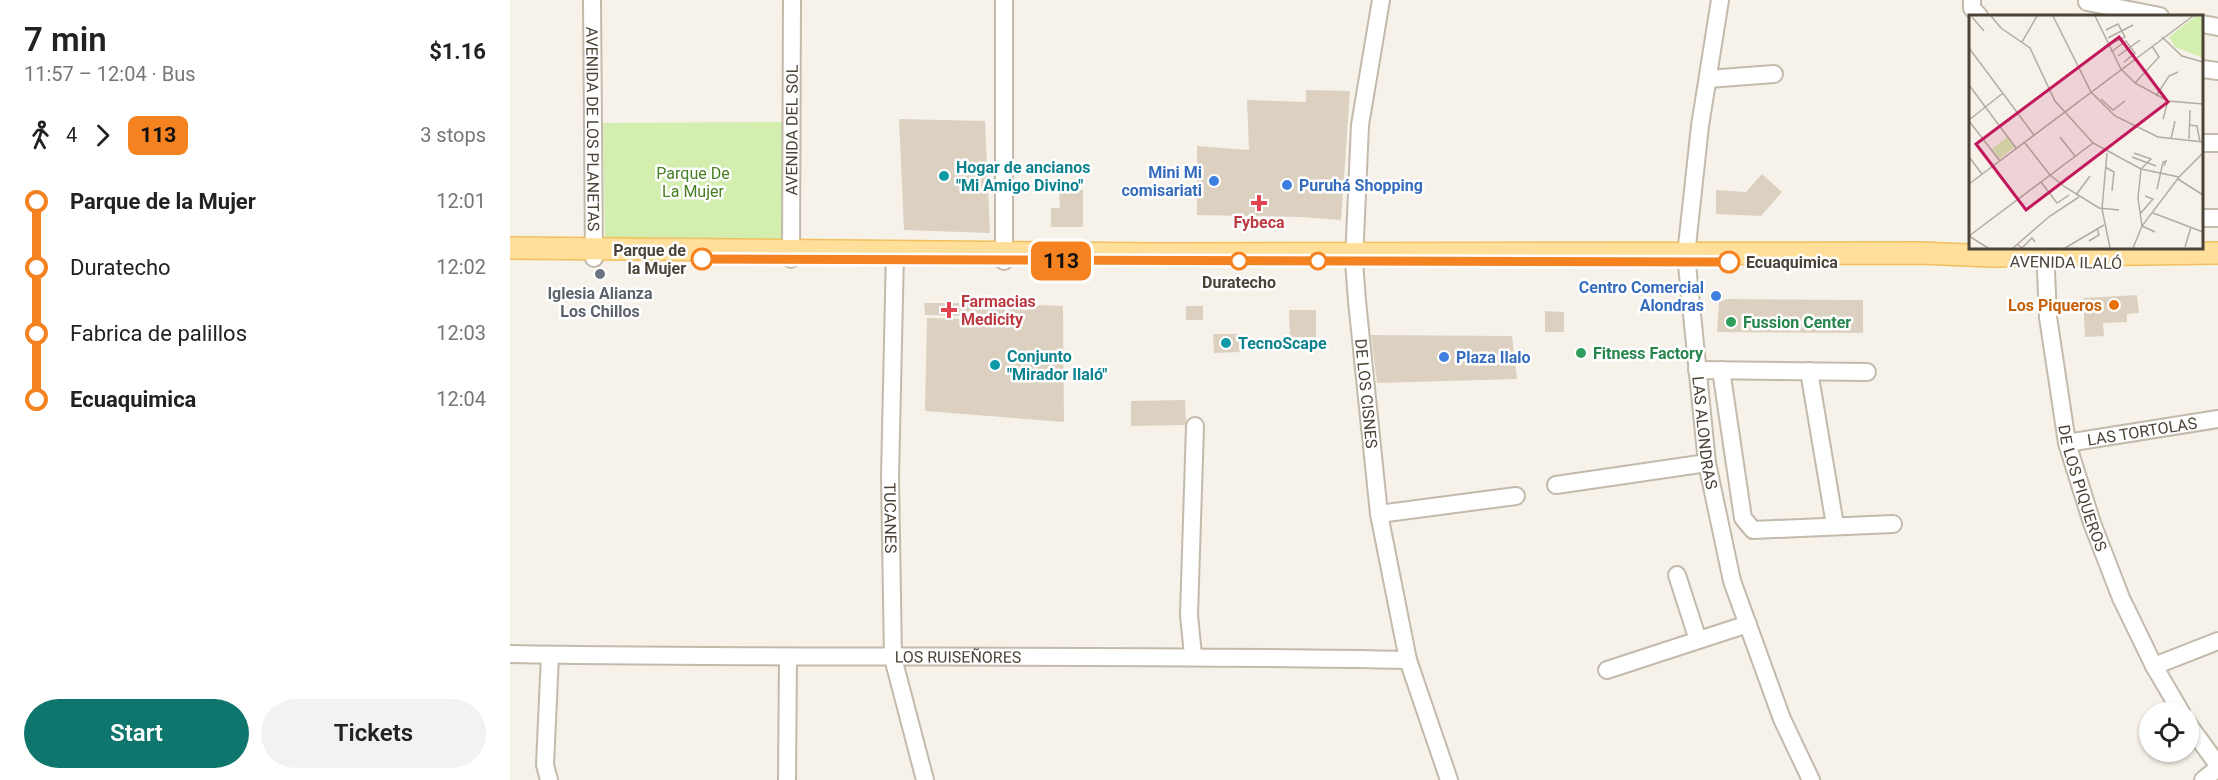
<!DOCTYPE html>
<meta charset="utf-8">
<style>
body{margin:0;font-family:Roboto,sans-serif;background:#f2f2f2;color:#222;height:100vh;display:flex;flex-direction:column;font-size:22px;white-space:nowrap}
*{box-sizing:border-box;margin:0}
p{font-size:20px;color:#767676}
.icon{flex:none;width:33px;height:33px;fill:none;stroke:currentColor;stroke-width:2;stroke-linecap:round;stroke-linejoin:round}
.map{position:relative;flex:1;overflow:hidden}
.details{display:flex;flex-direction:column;background:#fff;width:510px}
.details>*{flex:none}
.badge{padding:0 12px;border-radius:9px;font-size:21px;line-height:39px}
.controls{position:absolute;left:1629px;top:702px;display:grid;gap:12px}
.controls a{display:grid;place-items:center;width:60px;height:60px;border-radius:50%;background:#fff;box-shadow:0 2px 4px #0004;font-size:30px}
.map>.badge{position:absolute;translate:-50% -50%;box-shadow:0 0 0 3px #fff}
.legs{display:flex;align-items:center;gap:9px;height:66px;padding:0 24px;font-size:20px}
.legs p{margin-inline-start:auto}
.overview{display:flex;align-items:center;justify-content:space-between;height:102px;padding:0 24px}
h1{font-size:33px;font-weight:600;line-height:45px}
.button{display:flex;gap:12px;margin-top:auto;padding:12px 24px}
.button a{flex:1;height:69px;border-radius:36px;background:#0f766e;color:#fff;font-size:24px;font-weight:600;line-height:69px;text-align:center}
.button a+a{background:#f2f2f2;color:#222}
ul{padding:0 24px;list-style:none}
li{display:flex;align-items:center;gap:21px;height:66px;font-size:22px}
li i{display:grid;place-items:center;width:9px;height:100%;margin:0 8px;background:currentColor}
li i::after{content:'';width:15px;height:15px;margin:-8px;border:4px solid;border-radius:50%;background:#fff}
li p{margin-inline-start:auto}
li:first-child i{background:linear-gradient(#0000 50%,currentColor 0)}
li:last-child i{background:linear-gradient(currentColor 50%,#0000 0)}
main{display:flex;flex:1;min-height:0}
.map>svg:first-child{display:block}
</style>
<main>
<section class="details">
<div class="overview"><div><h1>7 min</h1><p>11:57 – 12:04 · Bus</p></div><b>$1.16</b></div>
<div class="legs"><svg class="icon" aria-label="walk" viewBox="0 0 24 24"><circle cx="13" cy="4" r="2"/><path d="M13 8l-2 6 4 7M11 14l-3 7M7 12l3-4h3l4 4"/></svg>4<svg class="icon" aria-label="forward" viewBox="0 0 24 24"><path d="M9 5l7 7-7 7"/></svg><b class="badge" style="background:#f58220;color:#111">113</b><p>3 stops</p></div>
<ul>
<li><i style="color:#f58220"></i><b>Parque de la Mujer</b><p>12:01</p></li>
<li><i style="color:#f58220"></i><span>Duratecho</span><p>12:02</p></li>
<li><i style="color:#f58220"></i><span>Fabrica de palillos</span><p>12:03</p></li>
<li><i style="color:#f58220"></i><b>Ecuaquimica</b><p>12:04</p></li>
</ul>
<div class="button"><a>Start</a><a>Tickets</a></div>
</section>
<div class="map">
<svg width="1708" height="780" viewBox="0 0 1708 780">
<rect width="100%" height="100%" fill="#f6f2ea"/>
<polygon fill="#d4eeaf" points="272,122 274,242 95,243 93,123"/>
<g fill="#dcd1c1">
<polygon points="796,90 840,91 831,220 790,217 687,215 687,146 739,150 737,100 796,102"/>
<polygon points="389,119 475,121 480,233 394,230"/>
<polygon points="1252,174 1272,192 1251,216 1206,214 1206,190 1236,192"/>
<polygon points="549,190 573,190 573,227 541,227 541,208 550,208"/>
<polygon points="1627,295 1629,313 1617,314 1617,322 1593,323 1594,336 1575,337 1573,298"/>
<polygon points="1217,299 1353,300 1353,333 1207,332 1209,302"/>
<polygon points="414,303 495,303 495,317 415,315"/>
<polygon points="500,304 553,306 554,422 415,411 417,318 497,320"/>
<rect x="676" y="306" width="17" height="14"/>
<polygon points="779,310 806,310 806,337 780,337"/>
<polygon points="1035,311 1054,312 1054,332 1035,332"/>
<polygon points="703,334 729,334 730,352 704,353"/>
<polygon points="861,335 1002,336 1007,379 867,383"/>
<polygon points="675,400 676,425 621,426 621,401"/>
</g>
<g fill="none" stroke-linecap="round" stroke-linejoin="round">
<defs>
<g id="minor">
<path id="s1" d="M82,0L84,258"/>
<path id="s2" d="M871,0L850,125L844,261L847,301L869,514L898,660L939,780"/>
<path id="s3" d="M1210,0L1190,126L1176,255L1197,463L1222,581L1272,719L1301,780"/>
<polyline points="1462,0 1462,8 1469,16"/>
<polyline points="1577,2 1650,16"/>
<polyline points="1692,24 1708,27"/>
<polyline points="1692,69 1708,71"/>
<polyline points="1198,79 1264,74"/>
<polyline points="1692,143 1708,143"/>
<polyline points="1692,218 1708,218"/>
<path id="s4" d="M1535,248L1538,317L1557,443L1582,523L1611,598L1644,666L1671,712"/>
<path id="s5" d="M385,252L380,477L383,658L415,780"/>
<path id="s6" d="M281,259L282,0"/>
<polyline points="494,261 494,0"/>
<polyline points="1187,370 1357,372"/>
<polyline points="1211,370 1233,518 1243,530 1383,524"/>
<polyline points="1299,371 1325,525"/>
<path id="s7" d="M1557,443L1708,419"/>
<polyline points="1046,485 1197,463"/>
<polyline points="869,514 1006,496"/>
<polyline points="1167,575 1188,640"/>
<path id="s8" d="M0,654C299,659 599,654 898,660"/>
<polyline points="683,655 679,615 685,426"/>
<polyline points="1644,666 1708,641"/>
<polyline points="1097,670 1238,624"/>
<polyline points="1678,724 1708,765"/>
<polyline points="39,780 35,765 40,655"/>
<polyline points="277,780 278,658"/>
<polyline points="1693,780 1708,768"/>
</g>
<polyline id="major" points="0,248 649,254 1410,253 1481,256 1708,253"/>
</defs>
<use href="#minor" stroke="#c3baab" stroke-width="20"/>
<use href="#major" stroke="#f0c05e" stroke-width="24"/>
<use href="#minor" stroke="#fff" stroke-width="16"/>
<use href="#major" stroke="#ffdf9a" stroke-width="21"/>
</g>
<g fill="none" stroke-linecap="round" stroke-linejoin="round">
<defs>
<polyline id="line-1" points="192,259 1219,262"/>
</defs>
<use href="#line-1" stroke="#fff" stroke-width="14"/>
<use href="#line-1" stroke="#f58220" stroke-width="9"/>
</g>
<g fill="#0f9aa8" stroke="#fff" stroke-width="2">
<circle cx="434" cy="176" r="6"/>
<circle cx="716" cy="343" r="6"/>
<circle cx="485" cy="365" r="6"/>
</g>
<g fill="#3f7fe0" stroke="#fff" stroke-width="2">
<circle cx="704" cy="181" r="6"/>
<circle cx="777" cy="185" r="6"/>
<circle cx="1206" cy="296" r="6"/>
<circle cx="934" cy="357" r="6"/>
</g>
<g fill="#e0444e" stroke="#fff" stroke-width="2">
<path d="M746 194h6v6h6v6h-6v6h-6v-6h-6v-6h6z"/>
<path d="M436 301h6v6h6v6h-6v6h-6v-6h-6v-6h6z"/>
</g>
<g fill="#fff" stroke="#f58220" stroke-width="3">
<circle cx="192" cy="259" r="10"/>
<circle cx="729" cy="261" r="8"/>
<circle cx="808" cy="261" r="8"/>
<circle cx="1219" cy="262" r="10"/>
</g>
<circle fill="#6b7280" stroke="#fff" stroke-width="2" cx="90" cy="274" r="6"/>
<circle fill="#e8710a" stroke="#fff" stroke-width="2" cx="1604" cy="305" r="6"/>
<g fill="#2e9e5b" stroke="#fff" stroke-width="2">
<circle cx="1221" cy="322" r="6"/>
<circle cx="1071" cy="353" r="6"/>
</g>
<g text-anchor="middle" stroke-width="5" stroke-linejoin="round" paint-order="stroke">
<g font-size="16" fill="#4c4337" stroke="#fff">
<text dy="6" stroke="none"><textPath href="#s1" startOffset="129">AVENIDA DE LOS PLANETAS</textPath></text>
<text dy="6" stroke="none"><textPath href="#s6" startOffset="129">AVENIDA DEL SOL</textPath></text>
<text transform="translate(1556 262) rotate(1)" y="6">AVENIDA ILALÓ</text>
<text dy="6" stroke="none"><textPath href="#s2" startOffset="396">DE LOS CISNES</textPath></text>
<text dy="6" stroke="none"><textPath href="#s7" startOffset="76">LAS TORTOLAS</textPath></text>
<text dy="6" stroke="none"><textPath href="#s3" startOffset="436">LAS ALONDRAS</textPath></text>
<text dy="6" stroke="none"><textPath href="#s4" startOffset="244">DE LOS PIQUEROS</textPath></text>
<text dy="6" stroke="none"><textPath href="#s5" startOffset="266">TUCANES</textPath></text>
<text dy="6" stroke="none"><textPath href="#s8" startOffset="448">LOS RUISEÑORES</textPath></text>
</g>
<g font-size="16" font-weight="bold" fill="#0d838f" stroke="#fff" text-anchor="start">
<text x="446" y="173">Hogar de ancianos<tspan x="446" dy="18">"Mi Amigo Divino"</tspan></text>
<text x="728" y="349">TecnoScape</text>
<text x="497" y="362">Conjunto<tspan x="497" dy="18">"Mirador Ilaló"</tspan></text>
</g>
<g font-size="16" font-weight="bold" fill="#366cbe" stroke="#fff" text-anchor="end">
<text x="692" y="178">Mini Mi<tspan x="692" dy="18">comisariati</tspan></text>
<text x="789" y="191" text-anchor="start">Puruhá Shopping</text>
<text x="1194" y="293">Centro Comercial<tspan x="1194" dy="18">Alondras</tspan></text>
<text x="946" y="363" text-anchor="start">Plaza Ilalo</text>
</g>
<g font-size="16" fill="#487f22" stroke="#fff">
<text x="183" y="179">Parque De<tspan x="183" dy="18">La Mujer</tspan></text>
</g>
<g font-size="16" font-weight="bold" fill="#be3a42" stroke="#fff">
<text x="749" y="228">Fybeca</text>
<text x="451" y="307" text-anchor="start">Farmacias<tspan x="451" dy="18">Medicity</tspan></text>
</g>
<g font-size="16" font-weight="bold" fill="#4c4337" stroke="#fff" text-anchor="end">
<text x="176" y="256">Parque de<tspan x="176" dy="18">la Mujer</tspan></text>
<text x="1236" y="268" text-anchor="start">Ecuaquimica</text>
<text x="729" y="288" text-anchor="middle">Duratecho</text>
</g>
<g font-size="16" font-weight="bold" fill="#5b616d" stroke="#fff">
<text x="90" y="299">Iglesia Alianza<tspan x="90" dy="18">Los Chillos</tspan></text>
</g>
<g font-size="16" font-weight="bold" fill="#c56008" stroke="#fff" text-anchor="end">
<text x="1592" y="311">Los Piqueros</text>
</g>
<g font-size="16" font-weight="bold" fill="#27864d" stroke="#fff" text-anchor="start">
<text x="1233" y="328">Fussion Center</text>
<text x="1083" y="359">Fitness Factory</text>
</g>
</g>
<g transform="translate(1459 15)">
<rect width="234" height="234" fill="#f6f2ea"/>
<path d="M227,1L234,3V43L206,32L200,22ZM38,122L45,132L31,144L23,134Z" fill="#d4eeaf"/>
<path fill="none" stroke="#b2aca2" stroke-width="1.5" d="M22,1L32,13L61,33L86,86L124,128L172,154L210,162M84,1L122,77L146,101L189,122L234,127M126,1L152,54L166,68L199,86L234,89M3,2L15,16M137,15L149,9L156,22L139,30M193,22L213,41L234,47M139,23L164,10M53,27L68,1M0,33L65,120M142,37L157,26L166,38L155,47M149,41L171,25M166,68L190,42L183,31M0,70L47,133M187,81L200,61L209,57M132,84L144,95L156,86M194,104L199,86M0,105L34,78M0,106L31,146M220,110L228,111L231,127M91,122L106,141M202,124L206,106M220,124L221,95M56,128L81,160L96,172L130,193L150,195M138,138L133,194L141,233M165,138L182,144L172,154L169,183L173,211L186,217M0,142L13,159M163,142L187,151M136,152L145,157L143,176M209,164L234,180M72,167L88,188L100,180M0,169L224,1M188,174L194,147L197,146L195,151M107,180L121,161M184,198L234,217M171,199L184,184L176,181M0,221L124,128M0,221L19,233M120,226L130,220L128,213M48,229L53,233L63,223L66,227M216,232L222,212M44,233L81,201L110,182M96,233L135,210M164,233L173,211L210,162L234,138"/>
<path fill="#c2185b" fill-opacity="0.15" stroke="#c2185b" stroke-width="3" d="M150,22L199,87L57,195L7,129Z"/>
<rect width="234" height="234" fill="none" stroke="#4c4337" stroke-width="3"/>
</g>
</svg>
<div class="controls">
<a><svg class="icon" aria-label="locate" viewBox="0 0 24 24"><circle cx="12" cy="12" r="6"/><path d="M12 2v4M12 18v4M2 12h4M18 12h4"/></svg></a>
</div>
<b class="badge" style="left:551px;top:261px;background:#f58220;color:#111">113</b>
</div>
</main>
